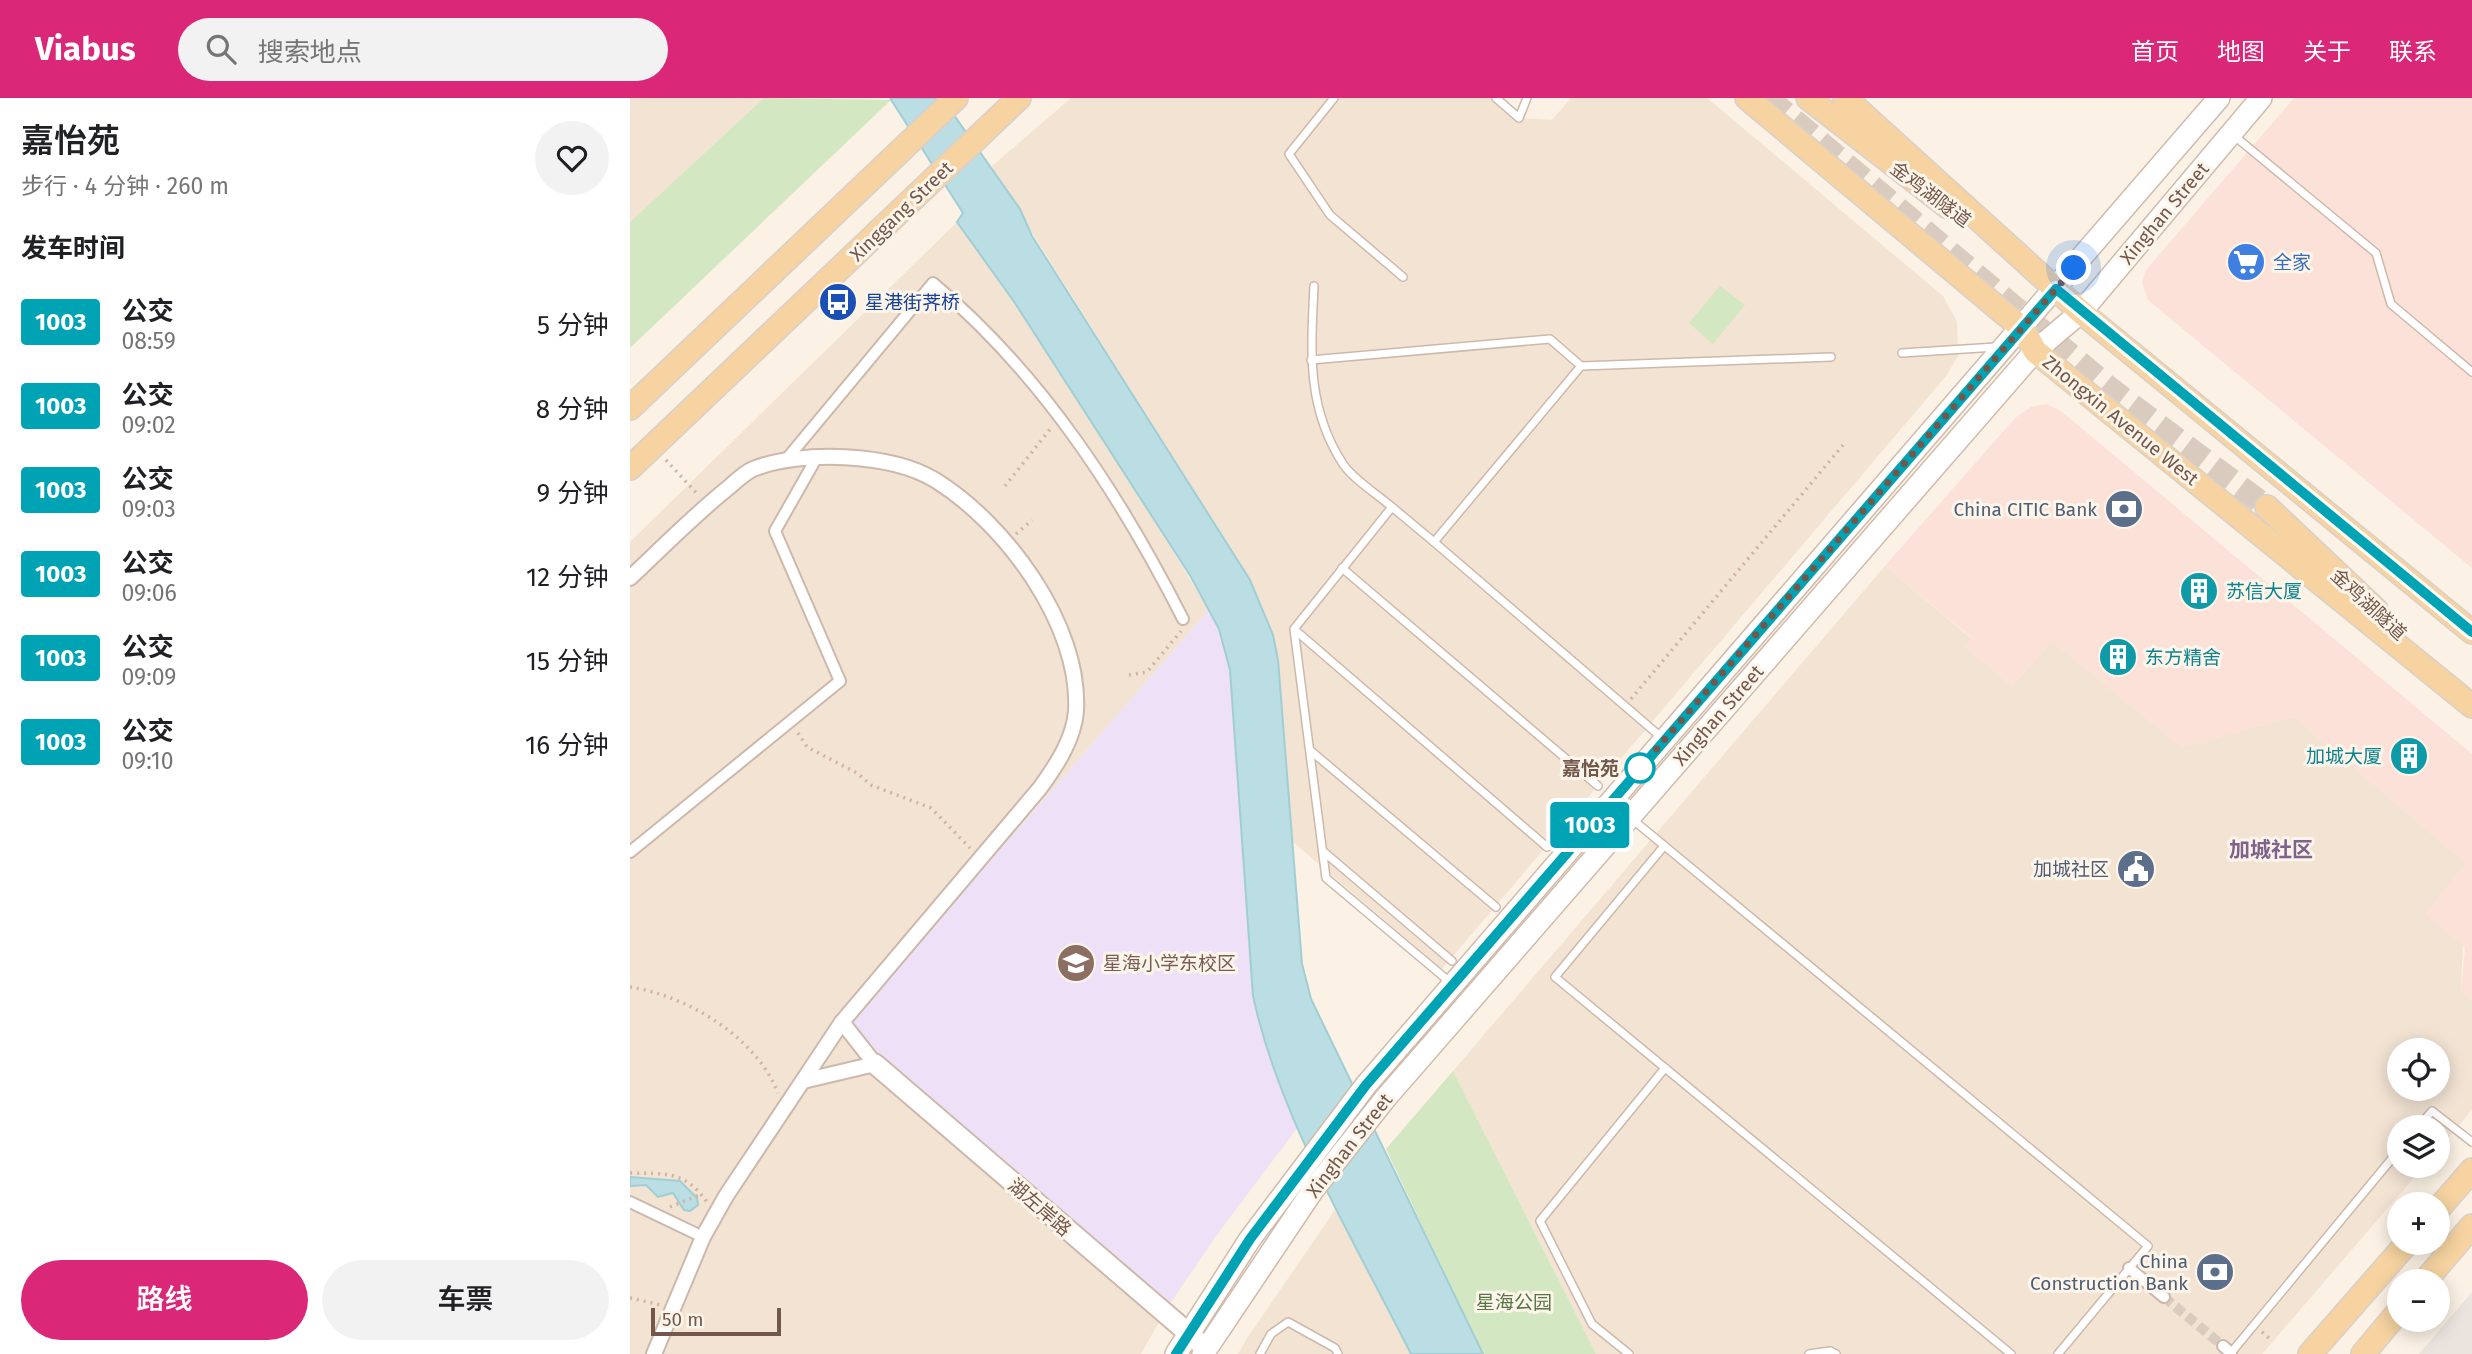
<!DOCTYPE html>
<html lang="zh">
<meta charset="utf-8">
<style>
body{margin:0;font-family:"Fira Sans","Noto Sans SC",sans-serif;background:#f2f2f2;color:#202124;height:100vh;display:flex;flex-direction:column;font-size:26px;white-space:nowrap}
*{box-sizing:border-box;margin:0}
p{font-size:23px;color:#757577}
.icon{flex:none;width:38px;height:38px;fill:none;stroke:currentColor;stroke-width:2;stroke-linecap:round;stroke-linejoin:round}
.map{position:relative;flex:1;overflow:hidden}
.details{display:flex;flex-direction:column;background:#fff;width:630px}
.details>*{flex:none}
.badge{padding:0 14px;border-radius:5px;font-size:24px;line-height:46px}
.tools{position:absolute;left:1757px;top:940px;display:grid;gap:14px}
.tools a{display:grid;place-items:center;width:63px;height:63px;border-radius:50%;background:#fff;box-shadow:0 4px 18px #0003;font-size:35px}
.scale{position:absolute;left:21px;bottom:18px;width:130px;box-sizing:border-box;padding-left:7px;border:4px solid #72584b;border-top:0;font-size:19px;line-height:24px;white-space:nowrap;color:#72584b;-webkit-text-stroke:5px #fef5ea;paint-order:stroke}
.you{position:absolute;width:35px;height:35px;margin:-18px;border:5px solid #fff;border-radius:50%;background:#1a73e8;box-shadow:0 0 0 10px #1a73e833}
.map>.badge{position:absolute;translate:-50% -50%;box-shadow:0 0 0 4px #fff}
h2{padding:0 21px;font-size:26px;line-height:63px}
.round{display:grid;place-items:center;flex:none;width:74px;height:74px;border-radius:37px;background:#f2f2f2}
.head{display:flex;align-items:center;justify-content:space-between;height:119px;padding:0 21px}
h1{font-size:33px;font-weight:600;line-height:52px}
.primary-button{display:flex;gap:14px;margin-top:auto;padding:14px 21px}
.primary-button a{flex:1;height:80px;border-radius:42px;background:#db2777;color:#fff;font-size:28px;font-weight:600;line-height:80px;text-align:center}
.primary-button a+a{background:#f2f2f2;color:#202124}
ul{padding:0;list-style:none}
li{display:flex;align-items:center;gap:21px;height:84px;padding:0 21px}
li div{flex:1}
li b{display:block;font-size:26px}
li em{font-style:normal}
li .badge{min-width:77px;font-weight:700;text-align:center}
header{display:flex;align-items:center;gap:42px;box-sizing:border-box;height:98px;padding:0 35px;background:#db2777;color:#fff}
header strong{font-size:33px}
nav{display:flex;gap:38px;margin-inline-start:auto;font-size:24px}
.search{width:490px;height:63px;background:#f2f2f2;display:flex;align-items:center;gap:18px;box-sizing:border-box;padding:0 24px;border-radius:38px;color:#757577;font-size:26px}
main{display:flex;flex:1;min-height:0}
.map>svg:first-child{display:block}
</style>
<header>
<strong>Viabus</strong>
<div class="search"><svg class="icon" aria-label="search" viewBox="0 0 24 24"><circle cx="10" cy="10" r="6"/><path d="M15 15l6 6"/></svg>搜索地点</div>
<nav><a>首页</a><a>地图</a><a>关于</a><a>联系</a></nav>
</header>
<main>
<section class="details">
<div class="head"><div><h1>嘉怡苑</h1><p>步行 · 4 分钟 · 260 m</p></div><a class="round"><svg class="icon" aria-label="heart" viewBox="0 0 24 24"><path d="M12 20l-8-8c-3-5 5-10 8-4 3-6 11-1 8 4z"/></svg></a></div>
<h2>发车时间</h2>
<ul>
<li><span class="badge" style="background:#00a3b4;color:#fff">1003</span><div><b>公交</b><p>08:59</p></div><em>5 分钟</em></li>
<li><span class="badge" style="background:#00a3b4;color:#fff">1003</span><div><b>公交</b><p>09:02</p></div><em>8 分钟</em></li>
<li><span class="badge" style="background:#00a3b4;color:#fff">1003</span><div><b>公交</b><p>09:03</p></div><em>9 分钟</em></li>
<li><span class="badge" style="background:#00a3b4;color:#fff">1003</span><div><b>公交</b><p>09:06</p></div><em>12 分钟</em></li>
<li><span class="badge" style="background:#00a3b4;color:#fff">1003</span><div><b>公交</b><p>09:09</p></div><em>15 分钟</em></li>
<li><span class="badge" style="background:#00a3b4;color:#fff">1003</span><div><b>公交</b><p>09:10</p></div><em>16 分钟</em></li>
</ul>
<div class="primary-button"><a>路线</a><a>车票</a></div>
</section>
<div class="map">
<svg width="1842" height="1256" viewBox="0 0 1842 1256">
<rect width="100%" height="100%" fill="#fbf1e4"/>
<g fill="#f2e3d3" fill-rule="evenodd">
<polygon points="0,0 134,0 0,124"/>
<polygon points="441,0 866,0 889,20 922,22 941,0 1077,0 1313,198 1327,224 1328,258 1316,278 812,871 663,744 648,562 634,512 620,482 361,69"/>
<polygon points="327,124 385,205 466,329 579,512 262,875 535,1213 511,1256 0,1256 0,444"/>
<path d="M1255,468L1342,541L1335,549L1382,588L1422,543L1551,649L1664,619L1836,765L1831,893L1842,902V1012L1808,1052V1029H1769V1068H1794L1632,1256H966L823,973ZM1769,952H1808V990H1769Z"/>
<polygon points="707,1109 781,1256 608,1256 618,1239"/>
</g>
<g fill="#fbe1d8">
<polygon points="1664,0 1842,0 1842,470 1518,202 1512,184 1516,172"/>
<polygon points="1416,306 1431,313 1842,656 1842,902 1831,893 1835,850 1795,816 1836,765 1664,619 1551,649 1422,543 1382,588 1335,549 1342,540 1255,468 1385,320 1401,309"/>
</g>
<polygon fill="#ebe4de" points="1842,1194 1842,1256 1789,1256"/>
<polygon fill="#eee1f7" points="579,512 589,531 600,571 623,898 656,1004 668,1029 586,1138 535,1213 215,935 262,875"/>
<g fill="#d3e7c3">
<polygon points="134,0 261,2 0,250 0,124"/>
<polygon points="1090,188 1115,207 1083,246 1059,225"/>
<polygon points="823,973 966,1256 853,1256 756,1051"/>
</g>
<g fill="#badee3" stroke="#a0ced4" stroke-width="2">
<path d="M260,0H312L390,111L402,138L620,482L643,537L648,562L672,866L681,901L853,1256H781C724,1142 650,1022 623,898L600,572L589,531L561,479L385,205L327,124L333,115Z"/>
<polygon points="0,1079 50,1083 67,1100 68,1107 60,1113 54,1112 43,1095 28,1099 16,1087 0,1088"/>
</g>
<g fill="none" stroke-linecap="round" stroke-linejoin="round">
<polyline stroke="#d9cbbe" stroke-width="10" stroke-dasharray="10 5" stroke-linecap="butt" points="1534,1199 1593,1248"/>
<polyline stroke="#d9cbbe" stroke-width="23" stroke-dasharray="23 11" stroke-linecap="butt" points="1138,0 1481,291 1637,409"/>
<defs>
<g id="service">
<polyline points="704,0 659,56 700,117 773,179"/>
<polyline points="866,0 889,20 897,0"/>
<polyline points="1602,36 1746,155 1761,206 1842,274"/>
<path d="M684,188C681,253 676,309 713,366C724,382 747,396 762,409"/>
<polyline points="1272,255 1366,249"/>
<polyline points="681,262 920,241 951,268 1201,259"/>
<polyline points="951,268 804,444 1031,639"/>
<polyline points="804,444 762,409 664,531 696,780 821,885"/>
<polyline points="712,470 968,688"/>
<polyline points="665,532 917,749"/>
<polyline points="681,653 866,809"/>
<polyline points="1002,721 1518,1148 1428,1256"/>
<polyline points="1034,748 925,879 1381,1256"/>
<polyline points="694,754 822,863"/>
<polyline points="1788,1029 1802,1013 1842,1044"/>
<polyline points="630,1256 641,1236 658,1224 705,1250 708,1256"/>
<polyline points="999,1256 962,1226 910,1123 1035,970"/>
<polyline points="1179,1256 1200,1253 1206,1256"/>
<polyline points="1600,1256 1769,1052"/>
</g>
<g id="pedestrian">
<path d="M155,363L303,185C411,275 490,397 553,521"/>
<polyline points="0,754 210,583 145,433 187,359"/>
<polyline points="0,1104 73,1139"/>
<polyline points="1499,1170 1534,1199"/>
<polyline points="1593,1248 1601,1255"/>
</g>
<g id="minor">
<path d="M0,480C32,450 63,418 98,390C105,384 114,375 123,371C171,352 260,355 305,382C375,425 451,527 446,613C444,641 426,668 410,690L212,924L96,1098L73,1139L24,1256"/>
<polyline points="173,983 245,966 212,924"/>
</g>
<polyline id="tertiary" points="245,966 571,1246"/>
<g id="secondary">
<polyline points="546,1256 620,1141 736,987 1589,0"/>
<polyline points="573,1256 683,1092 754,1002 1405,253 1451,214 1631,0"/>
</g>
<g id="primary">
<polyline points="1117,0 1393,231 1405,253 1842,608"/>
<polyline points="1178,0 1318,109"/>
<polyline points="1215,0 1451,214 1842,534"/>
<polyline points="0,310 326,0"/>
<polyline points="0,370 389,0"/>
<polyline points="1637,409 1746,512"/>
<polyline points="1808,1111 1842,1072"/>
<polyline points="1795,1183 1842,1128"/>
<polyline points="1680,1256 1778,1144"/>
<polyline points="1733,1256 1769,1213"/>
</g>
</defs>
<use href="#service" stroke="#ccb9ab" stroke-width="10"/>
<use href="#pedestrian" stroke="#ccb9ab" stroke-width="14"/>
<use href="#minor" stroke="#ccb9ab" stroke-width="18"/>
<use href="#tertiary" stroke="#ccb9ab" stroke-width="23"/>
<use href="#secondary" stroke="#d0bbab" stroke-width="24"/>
<use href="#primary" stroke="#d8d0cd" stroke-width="26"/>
<g stroke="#d3b3a0" stroke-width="3.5" stroke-dasharray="2 5" stroke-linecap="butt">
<polyline points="36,362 69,398"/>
<polyline points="375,388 421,330"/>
<polyline points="386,436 402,422"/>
<polyline points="499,577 517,574 551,533"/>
<polyline points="1001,601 1213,347"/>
<polyline points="168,635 177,649 227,675 241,687 301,710 340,750"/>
<path d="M0,889C58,898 126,939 148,995"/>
<path d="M0,1075C36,1076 54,1072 77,1104"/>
<polyline points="40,1109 72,1096"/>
<polyline points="0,1200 31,1207"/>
<polyline points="1632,1234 1641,1242"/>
</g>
<use href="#service" stroke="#fff" stroke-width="7"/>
<use href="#pedestrian" stroke="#fff" stroke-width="10"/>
<use href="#minor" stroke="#fff" stroke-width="14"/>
<use href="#tertiary" stroke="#fff" stroke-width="19"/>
<use href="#secondary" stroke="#fff" stroke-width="21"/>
<use href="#primary" stroke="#f6d3a0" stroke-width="23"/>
</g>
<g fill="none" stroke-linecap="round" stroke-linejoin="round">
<defs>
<polyline id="line" points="546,1256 620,1141 736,987 1426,191 1842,534"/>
</defs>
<use href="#line" stroke="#fff" stroke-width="16"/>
<use href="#line" stroke="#00a3b4" stroke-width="10"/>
<polyline stroke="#72584b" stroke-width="7" stroke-dasharray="0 12.6" points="1010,670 1444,170"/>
</g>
<defs>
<symbol id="supermarket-disc" viewBox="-11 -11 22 22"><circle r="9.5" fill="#3f7fe0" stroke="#fef5ea"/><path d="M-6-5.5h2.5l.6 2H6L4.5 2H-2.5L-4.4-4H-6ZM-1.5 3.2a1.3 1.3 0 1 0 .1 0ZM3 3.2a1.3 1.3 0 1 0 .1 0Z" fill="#fff"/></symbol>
<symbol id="bus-disc" viewBox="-11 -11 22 22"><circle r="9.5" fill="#1a4fb4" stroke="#fef5ea"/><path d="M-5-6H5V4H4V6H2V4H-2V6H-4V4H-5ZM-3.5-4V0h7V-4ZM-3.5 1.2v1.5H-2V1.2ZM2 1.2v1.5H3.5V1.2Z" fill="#fff"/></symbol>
<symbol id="bank-disc" viewBox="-11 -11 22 22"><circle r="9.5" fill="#5c6f8a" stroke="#fef5ea"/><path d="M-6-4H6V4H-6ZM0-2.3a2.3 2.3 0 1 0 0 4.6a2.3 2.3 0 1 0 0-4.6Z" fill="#fff"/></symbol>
<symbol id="building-disc" viewBox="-11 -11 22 22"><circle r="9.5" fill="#0f9aa8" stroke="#fef5ea"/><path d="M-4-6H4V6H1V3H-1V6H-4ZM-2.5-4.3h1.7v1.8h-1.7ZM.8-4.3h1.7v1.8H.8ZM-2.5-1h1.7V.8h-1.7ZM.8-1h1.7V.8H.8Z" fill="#fff"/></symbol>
<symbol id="civic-disc" viewBox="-11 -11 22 22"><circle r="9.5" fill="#5c6f8a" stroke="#fef5ea"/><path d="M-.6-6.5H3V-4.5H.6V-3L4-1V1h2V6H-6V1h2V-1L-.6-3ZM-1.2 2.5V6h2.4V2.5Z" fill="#fff"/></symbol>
<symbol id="school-disc" viewBox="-11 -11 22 22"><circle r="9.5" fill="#8d6e63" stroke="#fef5ea"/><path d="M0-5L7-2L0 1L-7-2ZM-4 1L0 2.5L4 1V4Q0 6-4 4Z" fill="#fff"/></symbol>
</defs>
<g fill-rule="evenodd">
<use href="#supermarket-disc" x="1594" y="142" width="44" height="44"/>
<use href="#bus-disc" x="186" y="182" width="44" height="44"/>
<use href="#bank-disc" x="1472" y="389" width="44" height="44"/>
<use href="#building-disc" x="1547" y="471" width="44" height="44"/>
<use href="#building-disc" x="1466" y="537" width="44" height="44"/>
<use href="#building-disc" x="1757" y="636" width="44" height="44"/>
<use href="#civic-disc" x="1484" y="749" width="44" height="44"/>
<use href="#school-disc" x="424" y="843" width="44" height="44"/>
<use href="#bank-disc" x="1563" y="1152" width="44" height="44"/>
</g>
<circle fill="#fff" stroke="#00a3b4" stroke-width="3.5" cx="1010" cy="670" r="14"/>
<g text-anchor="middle" stroke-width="6" stroke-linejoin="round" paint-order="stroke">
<g font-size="19" fill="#72584b" stroke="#fef5ea">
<text transform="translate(1301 96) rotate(37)" y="7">金鸡湖隧道</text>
<text transform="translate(271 113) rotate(-44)" y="7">Xinggang Street</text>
<text transform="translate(1534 115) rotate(-50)" y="7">Xinghan Street</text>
<text transform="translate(1491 322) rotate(39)" y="7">Zhongxin Avenue West</text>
<text transform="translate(1739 506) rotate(43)" y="7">金鸡湖隧道</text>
<text transform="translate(1088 617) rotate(-49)" y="7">Xinghan Street</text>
<text transform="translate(719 1047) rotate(-52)" y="7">Xinghan Street</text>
<text transform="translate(410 1109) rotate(41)" y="7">湖左岸路</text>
</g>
<g font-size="19" fill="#366cbe" stroke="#fef5ea" text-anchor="start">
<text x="1643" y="171">全家</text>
</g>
<g font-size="19" fill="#164399" stroke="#fef5ea" text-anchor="start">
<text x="235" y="211">星港街荠桥</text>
</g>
<g font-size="19" fill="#4e5e75" stroke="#fef5ea" text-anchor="end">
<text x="1467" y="418">China CITIC Bank</text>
<text x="1479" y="778">加城社区</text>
<text x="1558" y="1170">China<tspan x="1558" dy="22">Construction Bank</tspan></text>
</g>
<g font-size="19" fill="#0d838f" stroke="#fef5ea" text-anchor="start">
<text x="1596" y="500">苏信大厦</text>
<text x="1515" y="566">东方精舍</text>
<text x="1752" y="665" text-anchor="end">加城大厦</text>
</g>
<g font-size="19" font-weight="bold" fill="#72584b" stroke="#fef5ea" text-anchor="end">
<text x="989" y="677">嘉怡苑</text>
</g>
<g font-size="19" fill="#785e54" stroke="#fef5ea" text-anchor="start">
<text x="473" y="872">星海小学东校区</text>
</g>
<g font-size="19" fill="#547743" stroke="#fef5ea">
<text x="884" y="1211">星海公园</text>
</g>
<g font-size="21" font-weight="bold" fill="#7e638e" stroke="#fef5ea">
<text x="1641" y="759">加城社区</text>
</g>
</g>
</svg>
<div class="tools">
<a><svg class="icon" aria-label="locate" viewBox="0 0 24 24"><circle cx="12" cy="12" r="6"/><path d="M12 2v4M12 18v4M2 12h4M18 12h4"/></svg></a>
<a><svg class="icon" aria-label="layers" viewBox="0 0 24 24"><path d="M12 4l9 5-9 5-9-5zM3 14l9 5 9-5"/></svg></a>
<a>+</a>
<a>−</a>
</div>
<div class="scale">50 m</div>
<div class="you" style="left:1444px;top:170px"></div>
<b class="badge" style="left:960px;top:727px;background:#00a3b4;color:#fff">1003</b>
</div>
</main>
